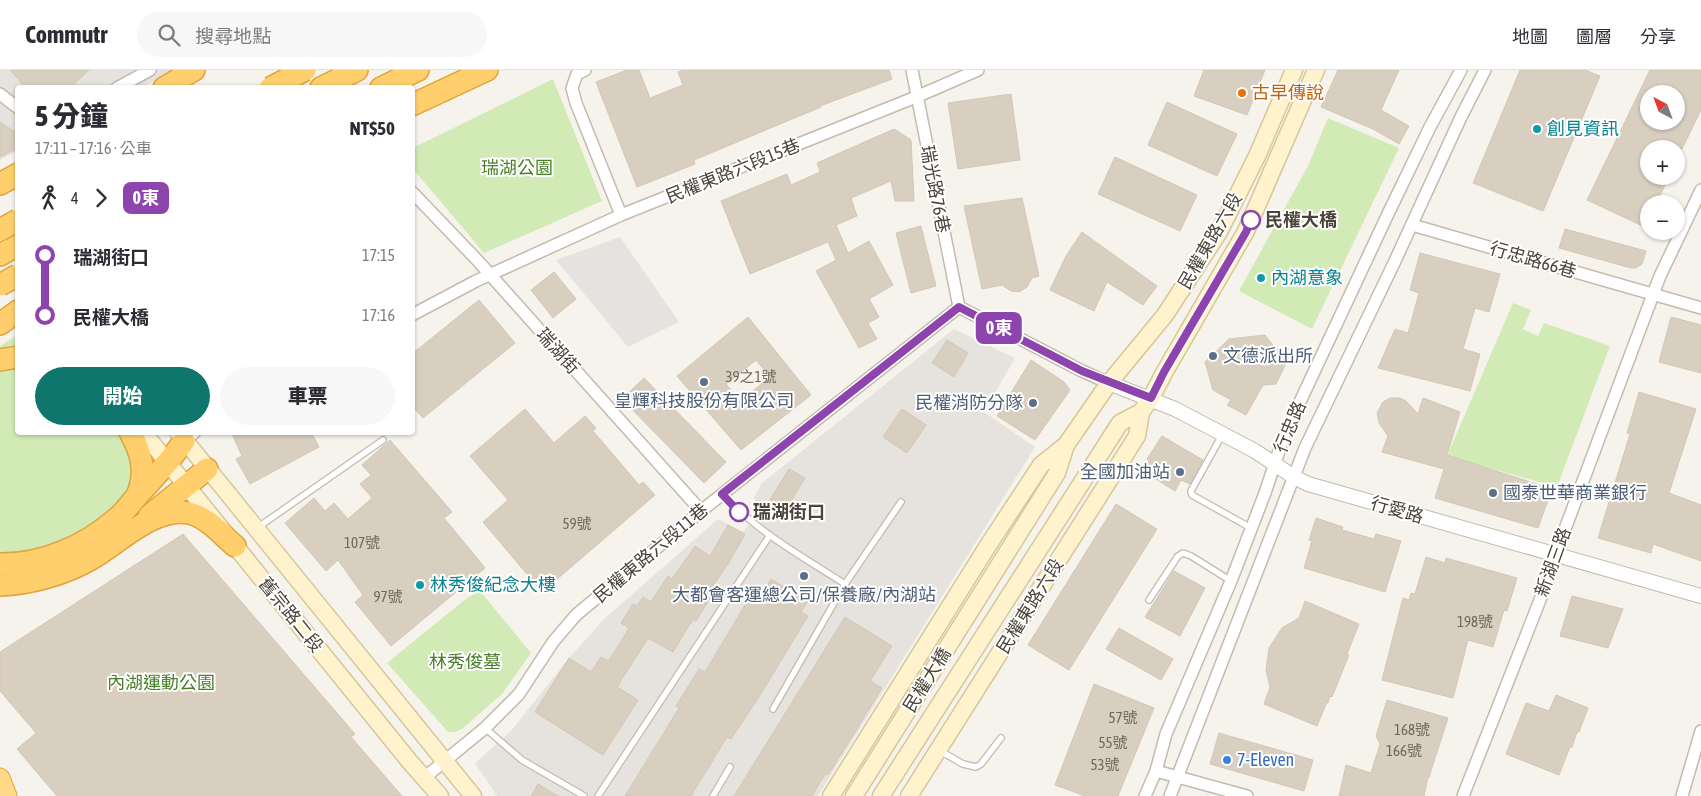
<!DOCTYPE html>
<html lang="zh-TW">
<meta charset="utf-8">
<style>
body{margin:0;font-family:"Asap Condensed","Noto Sans TC",sans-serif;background:#f7f7f7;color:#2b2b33;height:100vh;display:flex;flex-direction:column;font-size:19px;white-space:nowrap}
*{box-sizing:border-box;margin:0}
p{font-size:16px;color:#7c7c81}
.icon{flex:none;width:28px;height:28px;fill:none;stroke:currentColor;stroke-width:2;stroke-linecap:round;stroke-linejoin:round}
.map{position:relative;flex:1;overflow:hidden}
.panel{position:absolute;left:15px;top:15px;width:400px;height:350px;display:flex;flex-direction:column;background:#fff;border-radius:5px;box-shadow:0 1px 4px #0004}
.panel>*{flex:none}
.badge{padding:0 10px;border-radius:8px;font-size:18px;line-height:32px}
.needle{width:32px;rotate:319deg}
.buttons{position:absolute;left:1640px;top:15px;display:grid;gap:10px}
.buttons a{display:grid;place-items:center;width:45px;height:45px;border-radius:50%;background:#fff;box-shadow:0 1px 4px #0004;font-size:25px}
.map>.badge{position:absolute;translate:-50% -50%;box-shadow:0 0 0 2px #fff}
.legs{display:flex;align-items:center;gap:8px;height:55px;padding:0 20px;font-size:16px}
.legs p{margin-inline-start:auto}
.overview{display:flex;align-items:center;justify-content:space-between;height:85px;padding:0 20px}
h1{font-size:28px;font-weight:800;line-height:38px}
.primary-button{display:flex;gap:10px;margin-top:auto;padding:10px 20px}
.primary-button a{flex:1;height:58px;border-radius:30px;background:#0f766e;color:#fff;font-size:20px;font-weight:800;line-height:58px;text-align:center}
.primary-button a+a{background:#f7f7f7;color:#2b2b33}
ul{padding:0 20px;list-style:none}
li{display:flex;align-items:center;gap:18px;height:60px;font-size:19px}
li i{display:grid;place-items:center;width:8px;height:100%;margin:0 6px;background:currentColor}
li i::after{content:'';width:12px;height:12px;margin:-6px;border:4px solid;border-radius:50%;background:#fff}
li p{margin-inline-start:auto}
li:first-child i{background:linear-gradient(#0000 50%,currentColor 0)}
li:last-child i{background:linear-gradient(currentColor 50%,#0000 0)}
header{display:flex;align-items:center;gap:30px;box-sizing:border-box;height:70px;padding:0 25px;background:#fff;border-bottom:1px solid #e1e1e2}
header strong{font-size:24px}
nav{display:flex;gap:28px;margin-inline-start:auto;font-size:18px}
.search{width:350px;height:45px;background:#f7f7f7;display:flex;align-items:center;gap:12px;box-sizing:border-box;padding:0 18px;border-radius:28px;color:#7c7c81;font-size:19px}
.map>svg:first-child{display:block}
</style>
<header>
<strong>Commutr</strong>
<div class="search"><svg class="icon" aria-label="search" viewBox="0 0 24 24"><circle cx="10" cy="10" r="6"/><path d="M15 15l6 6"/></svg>搜尋地點</div>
<nav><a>地圖</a><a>圖層</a><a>分享</a></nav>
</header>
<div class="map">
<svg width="1701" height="726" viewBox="0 0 1701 726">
<rect width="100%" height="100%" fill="#f6f3ec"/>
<g fill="#e6e2dd">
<polygon points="0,0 176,0 142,17 18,18 17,81 0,90"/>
<polygon points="954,259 1015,288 984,342 1035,377 818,726 497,726 475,693 511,661 569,588 603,550 718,449 743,462 760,441 754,427 762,413"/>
</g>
<g fill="#d2eab5">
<polygon points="553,9 602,131 484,183 413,99 413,78"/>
<polygon points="1328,48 1399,78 1312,259 1239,221 1308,96"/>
<polygon points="1513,233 1531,240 1523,259 1538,266 1544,253 1610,276 1557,417 1447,386"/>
<polygon points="17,265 18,362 127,363 147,406 77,472 0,489 0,276"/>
<polygon points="480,521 531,583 502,624 462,659 455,662 448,662 387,593 467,528"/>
</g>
<polygon fill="#e5e3e0" points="620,167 679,252 628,277 556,190"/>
<g fill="#d8cfc1" stroke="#d3c7b4" fill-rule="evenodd">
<polygon points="10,0 89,0 70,18 26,18"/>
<polygon points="627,0 639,0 650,28 683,15 678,2 684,0 889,0 892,9 820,36 821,37 694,90 695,94 637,117 596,12"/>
<polygon points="1204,0 1265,0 1247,45 1194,26"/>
<polygon points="1338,0 1399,0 1381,40 1409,56 1399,74 1373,59 1321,37"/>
<polygon points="1520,0 1585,0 1600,6 1543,141 1473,113"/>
<path d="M1650,0H1701V40L1682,79H1649V106H1669L1656,134H1649V149L1645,157L1587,130ZM1649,24H1676V51H1649Z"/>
<polygon points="1011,24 1020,90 958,99 948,33"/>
<polygon points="1167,32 1237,64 1217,106 1148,75"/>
<polygon points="0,52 18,64 18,78 0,87"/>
<polygon points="894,59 911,70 914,131 895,131 891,111 851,128 857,146 836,155 848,183 869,171 893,215 869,229 879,247 868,253 877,269 859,278 816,201 836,190 828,172 750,204 721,131 787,104 791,115 820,102 817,93"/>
<polygon points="1115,87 1197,125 1180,161 1098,124"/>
<polygon points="1022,128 1039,206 1032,208 1027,217 1019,222 1011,221 1002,215 982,219 964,136"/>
<polygon points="921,156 936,216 911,223 896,163"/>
<polygon points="1565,159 1646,181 1642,194 1636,198 1631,198 1559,178"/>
<polygon points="1082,162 1157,216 1143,235 1107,212 1094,241 1050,220 1066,186"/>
<polygon points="1420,183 1500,204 1489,242 1475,238 1463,279 1480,284 1470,321 1378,298 1395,259 1408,263 1419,223 1410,220"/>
<polygon points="554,202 576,229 553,248 531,220"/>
<polygon points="479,230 515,273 423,348 412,336 412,284"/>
<path d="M748,247L811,325L741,380L677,306ZM756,290L770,307L740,331L726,314Z"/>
<polygon points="1671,247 1701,255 1701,303 1659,292"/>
<polygon points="1265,265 1275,278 1293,279 1276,314 1263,315 1246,345 1227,335 1231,330 1213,320 1205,292 1229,269"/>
<polygon points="947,270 968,283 954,307 932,293"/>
<polygon points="1031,290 1064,312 1070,320 1035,370 997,346"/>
<polygon points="644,308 726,392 704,413 622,329"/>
<polygon points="1639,322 1696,339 1669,423 1701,435 1701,491 1653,474 1651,483 1598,468 1630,364 1627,363"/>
<polygon points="1390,328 1400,328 1406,331 1418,344 1423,328 1460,342 1447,385 1552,419 1538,458 1435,428 1444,399 1382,382 1388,366 1379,353 1377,343 1383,332"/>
<polygon points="525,339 554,373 585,346 596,358 593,361 639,415 643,412 655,425 542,522 483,452 508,430 470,386"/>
<polygon points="902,339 926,355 907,383 883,367"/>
<polygon points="231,362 311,362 319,377 250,414 236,389 242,386"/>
<polygon points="1162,366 1203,390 1190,414 1181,410 1175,421 1148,404 1149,391 1147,389"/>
<polygon points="390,370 452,442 444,448 485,498 391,576 355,532 363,525 338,490 326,501 285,453 314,428 325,441 334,433 348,449 372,428 360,414 371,405 362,395"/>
<polygon points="789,399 805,408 786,439 770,430"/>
<polygon points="1116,434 1157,459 1069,600 1028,575"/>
<polygon points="1316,448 1343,457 1342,460 1374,469 1376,464 1401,471 1385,522 1304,498 1312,471 1309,470"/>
<polygon points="728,455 745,464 728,494 712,517 716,518 696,551 693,549 673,582 648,568 617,617 638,630 603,685 535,642 569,588 591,602 601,587 609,591 629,558 621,553 633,534 637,536 643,527 651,532 668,506 672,509 695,476 710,486"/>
<polygon points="183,464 355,664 351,667 402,726 57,726 17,679 36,663 0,621 0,582"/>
<polygon points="1426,487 1445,493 1446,488 1517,508 1507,541 1504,540 1493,577 1468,570 1453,628 1382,610 1403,528 1409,530 1411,523 1415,524"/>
<polygon points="1174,501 1205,518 1180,566 1145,547"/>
<polygon points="771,509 808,531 801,542 808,546 757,630 731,669 727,667 691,726 625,726 679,638 676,636 699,599 705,602 757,515 765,520"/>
<polygon points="1572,526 1623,539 1608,578 1560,566"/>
<polygon points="1305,531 1359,554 1347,584 1349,585 1332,627 1330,626 1328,633 1327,632 1317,656 1264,634 1270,617 1266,600 1269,578 1282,558 1299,548"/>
<polygon points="845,547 892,576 870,611 882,618 852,667 828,705 825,704 812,726 734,726"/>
<polygon points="1119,558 1173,589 1161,610 1106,579"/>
<polygon points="1094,614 1154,638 1118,726 1085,726 1055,715"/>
<polygon points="1556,625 1588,638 1579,662 1577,662 1572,677 1570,677 1559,705 1506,684 1526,633 1549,641"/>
<polygon points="1387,630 1448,648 1429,707 1428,707 1424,726 1339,726 1346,695 1371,703 1380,674 1376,666"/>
<polygon points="1219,663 1313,690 1304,721 1210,694"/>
<polygon points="538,714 558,726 531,726"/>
</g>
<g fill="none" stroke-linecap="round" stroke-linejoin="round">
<defs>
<g id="service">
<polyline points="1222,365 1191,421 1192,425 1251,458"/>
<path d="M723,424C757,462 803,487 845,514"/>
<polyline points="257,458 383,370"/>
<polyline points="1149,530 1178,486 1183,483 1191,486 1231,511"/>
<polyline points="773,639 845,514 901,432"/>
<polyline points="485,658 522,690 584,726"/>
<polyline points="940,681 963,694 976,697 981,694 1001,668"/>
<polyline points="598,726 770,465"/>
<polyline points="713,726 730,697"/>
</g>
<g id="minor">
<polyline points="585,0 577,4 572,18 576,33 621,145"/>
<polyline points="912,0 959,237"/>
<polyline points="117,18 150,0"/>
<polyline points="0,24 18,38"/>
<polyline points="412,122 478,191 701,441"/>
<polyline points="1412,155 1701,238"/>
<polyline points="959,237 1082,301 1109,313"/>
<polyline points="412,245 476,211 621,145 916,27 978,0"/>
<polyline points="184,371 195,362"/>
<polyline points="1156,701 1247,726"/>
<polyline points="424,708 485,658 519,624 553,572 576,545 701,441 959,237"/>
<polyline points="1145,726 1156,701 1166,664 1231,511 1265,423 1284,366 1387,146 1430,57 1461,0"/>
<polyline points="1170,726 1305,378 1395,191 1461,47 1485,0"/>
<polyline points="1463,726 1549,507 1562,467 1660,206 1701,120"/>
<polyline points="1682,726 1701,661"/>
</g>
<polyline id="tertiary" points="1109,313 1175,339 1255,381 1294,407 1308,414 1701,526"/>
<g id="secondary">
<polyline points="143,362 410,692 440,726"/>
<polyline points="178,362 473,726"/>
<polyline points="831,726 989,474 1041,395 1066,375"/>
<polyline points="854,726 1057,403 1066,375 1109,313 1165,245 1219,162 1257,86 1294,0"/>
<polyline points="881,726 1120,353 1141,342"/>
<polyline points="909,726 1137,366 1141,342 1151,328 1164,303 1246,161 1316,0"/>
</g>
<polyline id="trunk" points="0,708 7,726"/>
<g id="motorway">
<polyline points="164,18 194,0"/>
<polyline points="321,18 357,0"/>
<polyline points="381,18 418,0"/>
<polyline points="412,35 487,0"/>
<polyline points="0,114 18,104"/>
<polyline points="0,185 18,175"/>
<polyline points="0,254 18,241"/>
<polyline points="0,290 18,287"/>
<path d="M130,362C142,384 147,402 137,426"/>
<polyline points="149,446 207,399"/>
<path d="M0,494C42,495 85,476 116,449C124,443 130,434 137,426C154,408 170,391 184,371"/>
<path d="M0,515C31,514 65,504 91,489C119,473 155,436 189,443C207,447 222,465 235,476"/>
</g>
</defs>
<use href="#service" stroke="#c2bbae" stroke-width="8"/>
<use href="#minor" stroke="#c2bbae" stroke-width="14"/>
<use href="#tertiary" stroke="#c2bbae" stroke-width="16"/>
<use href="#secondary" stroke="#d6c79b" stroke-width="19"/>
<use href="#trunk" stroke="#e0a43c" stroke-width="21"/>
<use href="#motorway" stroke="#e0a43c" stroke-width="24"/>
<use href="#service" stroke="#fff" stroke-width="5.5"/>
<use href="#minor" stroke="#fff" stroke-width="11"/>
<use href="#tertiary" stroke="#fff" stroke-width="14"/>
<use href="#secondary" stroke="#fff3cd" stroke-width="16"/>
<use href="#trunk" stroke="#ffd985" stroke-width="19"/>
<use href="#motorway" stroke="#ffcf6e" stroke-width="21"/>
<defs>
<g id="motorway-bridge">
<polyline points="270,18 305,0"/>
<polyline points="0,160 18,150"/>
<polyline points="0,215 18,205"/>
</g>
</defs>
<use href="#motorway-bridge" stroke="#e0a43c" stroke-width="24" stroke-linecap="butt"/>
<use href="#motorway-bridge" stroke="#ffcf6e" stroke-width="21"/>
</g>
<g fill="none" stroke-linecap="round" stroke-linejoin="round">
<defs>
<polyline id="line-1" points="739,442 722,424 959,237 1082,301 1151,328 1164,302 1246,162 1251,150"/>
</defs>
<use href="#line-1" stroke="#fff" stroke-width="11"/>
<use href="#line-1" stroke="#8e44ad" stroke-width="8"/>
</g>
<circle fill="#e8710a" stroke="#fff" stroke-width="2" cx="1242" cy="23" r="5"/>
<g fill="#0f9aa8" stroke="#fff" stroke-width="2">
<circle cx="1537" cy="59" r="5"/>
<circle cx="1261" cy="208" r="5"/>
<circle cx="420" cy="515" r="5"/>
</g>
<g fill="#fff" stroke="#8e44ad" stroke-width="2.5">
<circle cx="1251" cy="150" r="9"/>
<circle cx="739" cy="442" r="9"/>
</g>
<g fill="#5c6f8a" stroke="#fff" stroke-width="2">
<circle cx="1213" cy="286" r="5"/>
<circle cx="704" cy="312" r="5"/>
<circle cx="1033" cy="333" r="5"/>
<circle cx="1180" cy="402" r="5"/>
<circle cx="1493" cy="423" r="5"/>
<circle cx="804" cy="506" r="5"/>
</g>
<circle fill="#3f7fe0" stroke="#fff" stroke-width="2" cx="1227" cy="690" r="5"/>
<g text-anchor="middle" stroke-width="4" stroke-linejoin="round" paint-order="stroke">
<g font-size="15" fill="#6e675b">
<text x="751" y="312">39之1號</text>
<text x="577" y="459">59號</text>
<text x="362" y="478">107號</text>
<text x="388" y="532">97號</text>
<text x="1475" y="557">198號</text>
<text x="1123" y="653">57號</text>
<text x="1412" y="665">168號</text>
<text x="1113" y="678">55號</text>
<text x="1404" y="686">166號</text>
<text x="1105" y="700">53號</text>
</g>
<g font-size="18" fill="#c56008" stroke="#fff" text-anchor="start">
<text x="1252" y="29">古早傳說</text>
</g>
<g font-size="18" fill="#0d838f" stroke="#fff" text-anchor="start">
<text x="1547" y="65">創見資訊</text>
<text x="1271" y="214">內湖意象</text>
<text x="430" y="521">林秀俊紀念大樓</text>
</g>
<g font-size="18" fill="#4a7f2a" stroke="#fff">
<text x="517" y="104">瑞湖公園</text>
<text x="465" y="598">林秀俊墓</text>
<text x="161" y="619">內湖運動公園</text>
</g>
<g font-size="18" fill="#4b4439" stroke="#fff">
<text transform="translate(733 101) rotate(-22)" y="6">民權東路六段15巷</text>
<text transform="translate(935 119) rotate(79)" y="6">瑞光路76巷</text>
<text transform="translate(1210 171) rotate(-60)" y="6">民權東路六段</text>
<text transform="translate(1533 190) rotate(16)" y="6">行忠路66巷</text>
<text transform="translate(558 281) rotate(48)" y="6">瑞湖街</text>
<text transform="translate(1290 357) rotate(-67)" y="6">行忠路</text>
<text transform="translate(1397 440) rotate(16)" y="6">行愛路</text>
<text transform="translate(651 483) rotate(-40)" y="6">民權東路六段11巷</text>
<text transform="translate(1553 492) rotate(-70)" y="6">新湖三路</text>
<text transform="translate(1030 536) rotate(-58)" y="6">民權東路六段</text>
<text transform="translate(291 545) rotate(51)" y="6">舊宗路二段</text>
<text transform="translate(927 610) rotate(-58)" y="6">民權大橋</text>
</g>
<g font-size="18" font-weight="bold" fill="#4b4439" stroke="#fff" text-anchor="start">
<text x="1265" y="156">民權大橋</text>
<text x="753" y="448">瑞湖街口</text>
</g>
<g font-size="18" fill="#4e5e75" stroke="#fff" text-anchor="start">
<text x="1223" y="292">文德派出所</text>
<text x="704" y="337" text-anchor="middle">皇輝科技股份有限公司</text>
<text x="1023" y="339" text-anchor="end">民權消防分隊</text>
<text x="1170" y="408" text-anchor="end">全國加油站</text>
<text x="1503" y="429">國泰世華商業銀行</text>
<text x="804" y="531" text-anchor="middle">大都會客運總公司/保養廠/內湖站</text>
</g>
<g font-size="18" fill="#366cbe" stroke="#fff" text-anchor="start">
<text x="1237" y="696">7-Eleven</text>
</g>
</g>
</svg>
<div class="buttons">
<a><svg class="needle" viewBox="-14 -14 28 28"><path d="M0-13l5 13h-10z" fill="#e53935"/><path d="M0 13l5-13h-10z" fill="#7c7c81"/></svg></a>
<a>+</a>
<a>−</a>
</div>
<b class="badge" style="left:999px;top:258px;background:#8e44ad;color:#fff">0東</b>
<section class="panel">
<div class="overview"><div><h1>5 分鐘</h1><p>17:11 – 17:16 · 公車</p></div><b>NT$50</b></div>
<div class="legs"><svg class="icon" aria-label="walk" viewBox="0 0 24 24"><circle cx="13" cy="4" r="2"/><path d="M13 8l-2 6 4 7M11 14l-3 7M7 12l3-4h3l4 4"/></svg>4<svg class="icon" aria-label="forward" viewBox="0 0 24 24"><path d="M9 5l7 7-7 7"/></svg><b class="badge" style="background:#8e44ad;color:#fff">0東</b></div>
<ul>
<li><i style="color:#8e44ad"></i><b>瑞湖街口</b><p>17:15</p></li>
<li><i style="color:#8e44ad"></i><b>民權大橋</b><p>17:16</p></li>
</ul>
<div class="primary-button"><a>開始</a><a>車票</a></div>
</section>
</div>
